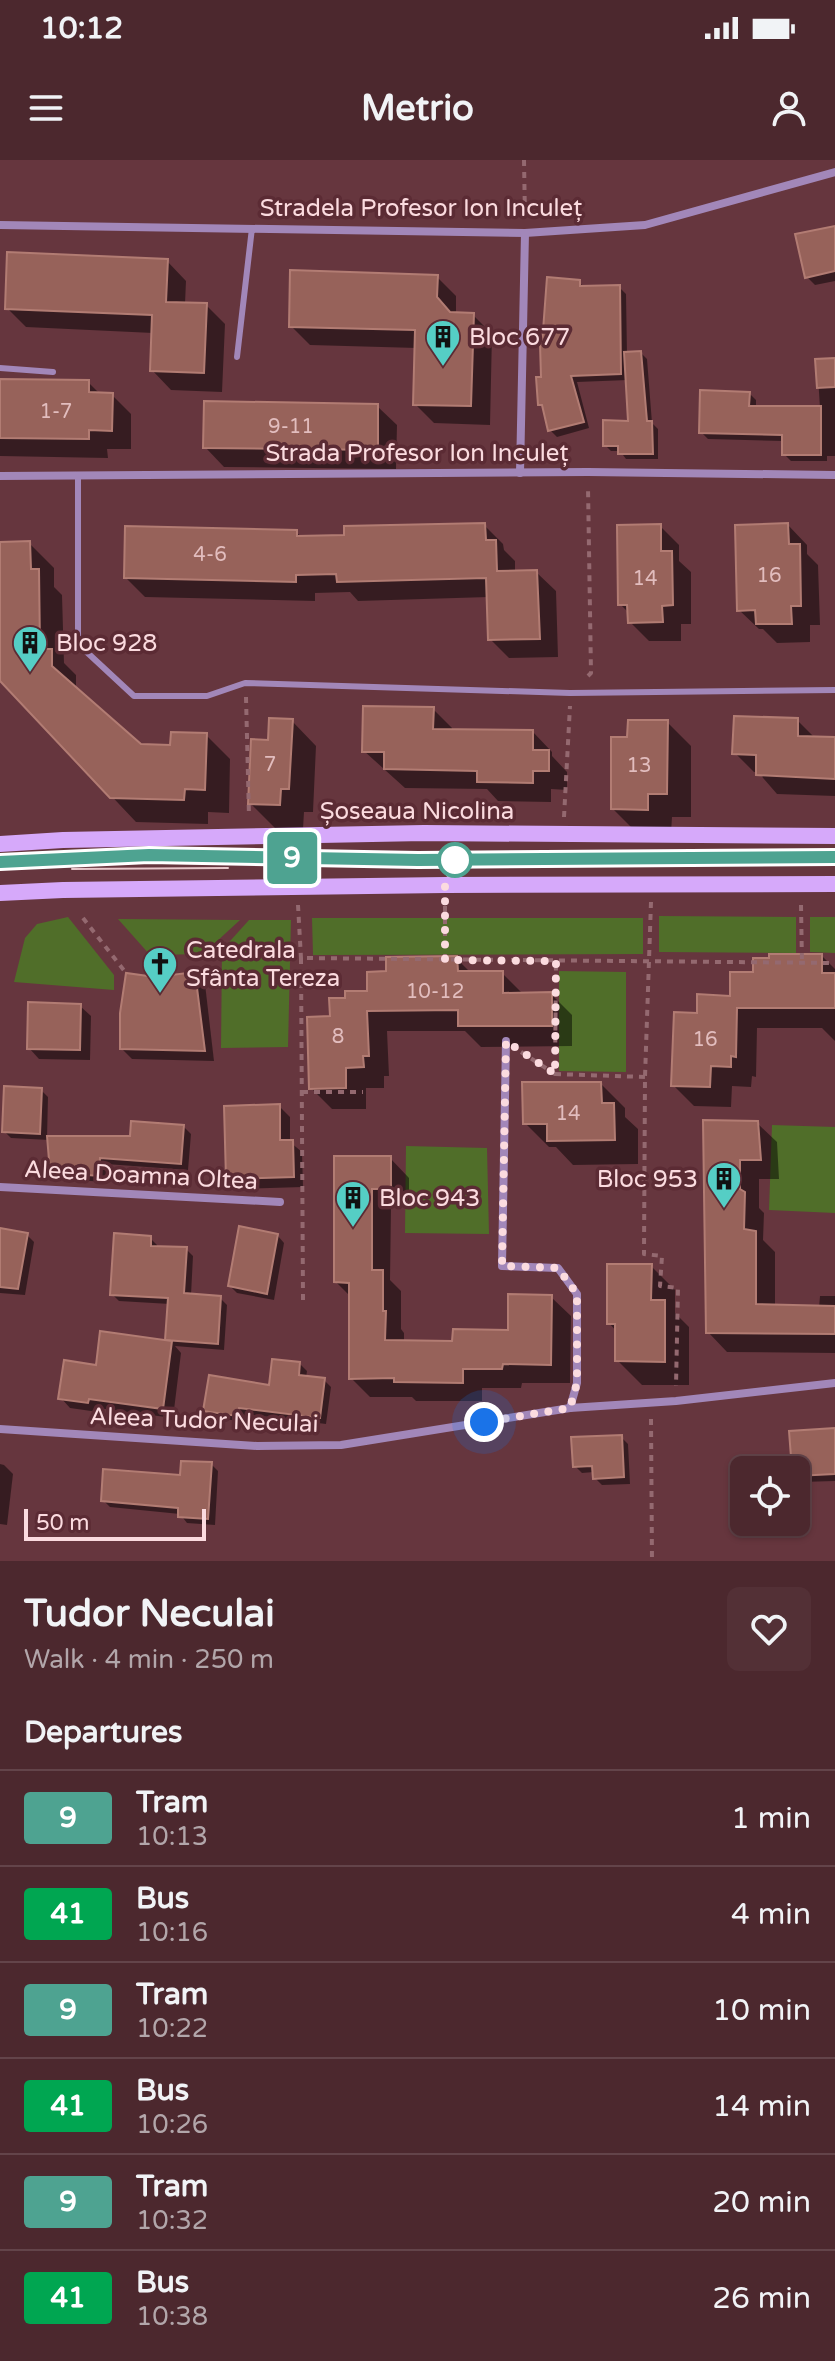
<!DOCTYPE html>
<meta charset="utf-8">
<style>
body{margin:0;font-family:"Varela Round",sans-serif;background:#533036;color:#f1f3f6;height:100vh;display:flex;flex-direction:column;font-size:30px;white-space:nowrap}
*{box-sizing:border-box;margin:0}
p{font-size:26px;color:#b2a6aa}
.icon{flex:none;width:44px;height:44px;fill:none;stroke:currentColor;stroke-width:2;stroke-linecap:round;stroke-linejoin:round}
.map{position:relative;height:1401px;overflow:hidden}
.drawer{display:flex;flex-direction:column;background:#4c282e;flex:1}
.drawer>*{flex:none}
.badge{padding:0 16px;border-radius:6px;font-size:28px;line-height:52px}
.buttons{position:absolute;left:730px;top:1296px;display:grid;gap:16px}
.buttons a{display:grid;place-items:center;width:80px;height:80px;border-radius:12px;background:#4c282e;box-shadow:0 2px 6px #0004,0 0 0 2px #63444a;font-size:40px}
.scale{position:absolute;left:24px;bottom:20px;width:182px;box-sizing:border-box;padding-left:8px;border:4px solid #fbdbdf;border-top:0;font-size:22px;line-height:28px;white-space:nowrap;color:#fbdbdf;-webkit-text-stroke:6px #5b2b34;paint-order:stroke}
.you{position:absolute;width:40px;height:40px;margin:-20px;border:6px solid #fff;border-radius:50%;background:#1a73e8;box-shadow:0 0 0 12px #1a73e833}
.map>.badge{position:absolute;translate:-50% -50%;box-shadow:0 0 0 4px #fff}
h2{padding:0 24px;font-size:30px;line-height:72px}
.round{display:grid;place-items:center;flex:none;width:84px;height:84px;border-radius:12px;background:#533036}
.headline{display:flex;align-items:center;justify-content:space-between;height:136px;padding:0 24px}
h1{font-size:38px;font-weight:800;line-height:60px}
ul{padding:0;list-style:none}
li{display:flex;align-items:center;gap:24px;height:96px;padding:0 24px;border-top:2px solid #63444a}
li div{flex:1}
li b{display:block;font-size:30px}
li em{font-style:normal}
li .badge{min-width:88px;font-weight:700;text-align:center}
.status{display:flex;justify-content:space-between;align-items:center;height:56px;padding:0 40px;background:#4c282e;direction:ltr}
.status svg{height:22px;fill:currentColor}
header{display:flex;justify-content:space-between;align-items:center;height:104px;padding:0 24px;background:#4c282e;font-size:36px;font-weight:800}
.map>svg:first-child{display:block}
</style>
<div class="status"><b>10:12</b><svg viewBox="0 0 49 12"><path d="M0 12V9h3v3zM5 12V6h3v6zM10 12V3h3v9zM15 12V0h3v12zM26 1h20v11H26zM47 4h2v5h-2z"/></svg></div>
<header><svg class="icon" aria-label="menu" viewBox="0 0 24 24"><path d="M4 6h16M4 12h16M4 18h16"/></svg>Metrio<svg class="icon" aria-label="person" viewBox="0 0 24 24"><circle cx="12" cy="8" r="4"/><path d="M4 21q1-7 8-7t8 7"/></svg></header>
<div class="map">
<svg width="835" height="1401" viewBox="0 0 835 1401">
<rect width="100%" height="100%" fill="#66363e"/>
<g fill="#506e29">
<polygon points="659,756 796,757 796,793 659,792"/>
<polygon points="68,757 114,815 114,830 14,822 25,778 37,764"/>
<polygon points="810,757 835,757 835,793 810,792"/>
<polygon points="312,758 643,758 643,794 313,795"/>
<polygon points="118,759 240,760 203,794 150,795"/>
<polygon points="249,760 291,760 288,887 221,888 222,790"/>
<polygon points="559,811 626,812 626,912 559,911"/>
<polygon points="772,965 835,967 835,1053 769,1050"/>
<polygon points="406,986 487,988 489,1074 405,1073"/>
</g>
<g fill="#0007">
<polygon points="835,68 835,121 815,125 807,117"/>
<polygon points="167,101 186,121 185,144 206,145 225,164 222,232 171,230 152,210 153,173 26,167 7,148"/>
<polygon points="437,117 456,136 456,154 473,155 492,174 490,265 434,263 415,244 417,188 310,185 291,166"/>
<polygon points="579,122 585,128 619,127 626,134 627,194 641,193 647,199 652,263 658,269 658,299 626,299 620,291 611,291 605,285 631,263 628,220 577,222 589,268 557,277 550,270 545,250 540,244 543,219"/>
<polygon points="835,200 835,296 827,296 827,301 791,301 784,294 784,281 708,279 701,272 749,233 756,240 756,248 820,248 817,201"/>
<polygon points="0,221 88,222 101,235 112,235 131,254 131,289 107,289 108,298 0,296"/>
<polygon points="377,246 397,265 396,309 224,307 205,287"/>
<polygon points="484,365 503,384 504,390 515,401 515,413 536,412 556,431 558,497 509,498 490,479 489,437 358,441 350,432 315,433 315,441 145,437 126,418 296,372 303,378"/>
<polygon points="788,365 807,385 807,394 818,405 820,465 810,465 810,482 777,483 763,469 759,469 739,450"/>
<polygon points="660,366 679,385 679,401 691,412 691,464 681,464 681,481 649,481 630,462 630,454 620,444"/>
<polygon points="29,383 54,408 54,427 62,435 64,503 76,515 76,530 140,586 172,587 206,575 230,599 229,653 208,652 208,664 136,662 0,518 0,384"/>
<polygon points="433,549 452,568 452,571 533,572 552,592 552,596 567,612 567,630 551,629 551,642 498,641 487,629 405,628 364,591"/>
<polygon points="797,560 816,579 835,579 835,636 777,634 758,612 754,612 735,593"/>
<polygon points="292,561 316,586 313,652 304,652 303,669 275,668 250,643 270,582"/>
<polygon points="667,562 691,586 691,657 672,657 671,673 637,673 613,649 629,579"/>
<polygon points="822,796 835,809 835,881 822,868 757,868 756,917 752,916 751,927 732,926 731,947 694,946 673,925 699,855 732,838 755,814"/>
<polygon points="456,798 471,813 502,813 524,835 551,834 572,855 572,886 481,887 465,871 387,871 389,916 384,916 384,928 366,928 366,949 332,949 311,928 332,858 347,840 369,833 388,813"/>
<polygon points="195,814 205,824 214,901 132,899 122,889"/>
<polygon points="80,846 91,856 90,900 39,899 29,888"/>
<polygon points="601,924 625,948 625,957 638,969 638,1004 573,1005 556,987 549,987 525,963"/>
<polygon points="41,930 48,937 47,978 132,978 184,967 191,974 188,1010 106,1004 106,1022 59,1019 52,1011 49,980 11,978 4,971"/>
<polygon points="279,946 290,957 290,982 302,992 303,1027 239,1029 228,1018"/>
<polygon points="705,962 757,963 777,982 779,1019 759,1019 759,1048 764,1053 763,1080 775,1092 775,1147 819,1148 820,1136 835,1136 835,1193 727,1192 708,1172"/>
<polygon points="336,998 390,998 409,1018 409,1047 391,1047 390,1120 401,1131 401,1169 404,1173 404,1182 454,1183 510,1172 551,1137 571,1156 570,1223 522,1223 521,1228 482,1228 482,1241 416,1241 412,1237 370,1237 351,1218 351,1137 336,1122"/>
<polygon points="0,1070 27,1075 34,1082 25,1135 0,1133"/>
<polygon points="278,1076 284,1083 274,1140 237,1133 230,1126"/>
<polygon points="150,1078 157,1085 157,1088 186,1089 193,1096 191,1135 220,1138 227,1145 224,1190 175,1186 181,1193 173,1258 98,1248 98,1252 70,1248 61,1238 97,1208 171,1183 168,1179 170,1144 119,1141 112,1134"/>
<polygon points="651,1106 675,1130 675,1153 689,1167 689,1225 642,1225 617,1200 617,1172 609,1163"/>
<polygon points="300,1204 307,1211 306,1218 324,1220 331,1227 326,1264 245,1254 244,1262 212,1257 206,1250 271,1228"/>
<polygon points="835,1270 835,1321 801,1322 796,1318 796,1310 794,1310"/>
<polygon points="621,1277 628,1284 630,1324 602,1325 595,1318 594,1312 582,1313 575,1306"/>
<polygon points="0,1304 4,1305 13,1314 7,1365 0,1364"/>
<polygon points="211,1304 218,1311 215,1365 187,1363 180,1354 110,1347 103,1340 182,1318"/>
</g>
<g fill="#97625a" stroke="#b27c73" stroke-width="2">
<polygon points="835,66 835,111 805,118 795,74"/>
<polygon points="7,92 168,99 166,142 207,143 204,213 150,211 152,155 5,149"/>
<polygon points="290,110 438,115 437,137 450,152 474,153 471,246 413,245 415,170 289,167"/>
<polygon points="547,117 580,120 580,126 620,125 621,214 571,216 584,262 548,271 542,245 538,245 536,217 541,217 540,184 542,184"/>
<polygon points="641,191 647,261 652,261 653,294 618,294 618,286 603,286 603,260 628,261 624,192"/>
<polygon points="835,198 835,227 817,228 815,199"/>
<polygon points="0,219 89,220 89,232 113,233 112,271 89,270 89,279 0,278"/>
<polygon points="700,230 750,232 749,246 821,246 821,295 782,295 782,275 699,273"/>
<polygon points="204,241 378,244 378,290 203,288"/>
<polygon points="485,363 486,380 496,380 497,411 537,410 540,479 488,480 486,418 337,422 336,414 296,415 296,422 124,418 125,366 297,370 297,376 344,375 344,366"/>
<polygon points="788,363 789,384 800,384 801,446 791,446 792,464 756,464 755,450 737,451 735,365"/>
<polygon points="661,364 661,391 672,391 673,445 662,446 663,462 628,463 627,445 618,445 617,365"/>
<polygon points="30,381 31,409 39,409 40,489 52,489 52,506 141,584 170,585 171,572 207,573 205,630 185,629 184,640 110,638 0,521 0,382"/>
<polygon points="363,546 434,547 433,569 533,570 533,590 549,590 549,611 533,611 533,623 477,622 477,611 384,609 384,592 362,592"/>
<polygon points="734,556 798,558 798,576 835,577 835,619 756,615 756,595 732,594"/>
<polygon points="269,558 293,559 289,629 281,629 280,645 248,644 251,579 268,580"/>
<polygon points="628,560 668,560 667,634 648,634 648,650 611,649 611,577 627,577"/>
<polygon points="769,794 822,794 822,813 835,813 835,848 737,848 736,897 731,896 731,907 711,906 710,927 671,926 674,852 697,853 697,834 730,836 730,812 753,812 753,798 769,798"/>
<polygon points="457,796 458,811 503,811 503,833 552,832 552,866 458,866 458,850 367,851 369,896 363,896 364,907 346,908 346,928 309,929 307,857 330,856 329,838 345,838 345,831 367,831 367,812 386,811 386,797"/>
<polygon points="195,812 205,891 120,889 120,853 126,813 155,817"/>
<polygon points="28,842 81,844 80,890 27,889"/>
<polygon points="522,922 601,922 602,943 614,943 615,980 547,981 547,964 523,964"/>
<polygon points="4,926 42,928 40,974 2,972"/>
<polygon points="280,944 280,980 293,980 294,1017 226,1019 224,946"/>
<polygon points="703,960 758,961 761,1000 740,1000 740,1029 745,1032 744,1069 756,1071 756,1144 835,1146 835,1174 706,1173"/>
<polygon points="131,961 184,965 181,1004 100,998 99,1016 50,1012 47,976 130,976"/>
<polygon points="334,996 391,996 391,1029 372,1029 372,1110 383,1110 383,1151 386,1151 385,1180 452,1181 453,1169 508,1170 508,1134 552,1135 551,1205 503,1204 502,1209 463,1209 463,1223 394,1222 394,1218 349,1219 349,1123 334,1122"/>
<polygon points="239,1066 278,1074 267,1134 228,1126"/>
<polygon points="0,1068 28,1073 18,1129 0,1127"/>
<polygon points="114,1073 151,1076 151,1086 187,1087 184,1133 221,1136 218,1184 165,1180 168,1138 110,1135"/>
<polygon points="607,1104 652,1104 651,1140 665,1140 665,1202 615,1201 615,1164 607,1164"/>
<polygon points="100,1171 172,1181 163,1249 89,1239 88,1243 58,1239 64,1200 96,1205"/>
<polygon points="272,1199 300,1202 299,1215 325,1218 320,1258 239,1248 237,1256 203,1251 209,1215 269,1225"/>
<polygon points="835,1268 835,1314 796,1316 796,1310 792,1310 789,1271"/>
<polygon points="622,1275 624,1317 593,1319 592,1306 573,1307 571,1277"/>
<polygon points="181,1301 212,1302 208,1359 178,1357 178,1348 101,1341 103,1309 180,1315"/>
</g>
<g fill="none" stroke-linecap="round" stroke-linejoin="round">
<g stroke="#946970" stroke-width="4" stroke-dasharray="6 6" stroke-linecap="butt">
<polyline points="524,0 525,58"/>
<polyline points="588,516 591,513 588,327"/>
<polyline points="246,537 249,656"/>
<polyline points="564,657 570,546"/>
<polyline points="651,742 645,917 644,1094 662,1096 660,1126 678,1128 676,1226"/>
<polyline points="298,745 301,798"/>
<polyline points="801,745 802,803"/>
<polyline points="83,758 126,813"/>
<polyline points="445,800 445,743"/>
<polyline points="521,892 555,914 556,801"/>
<polyline points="555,914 645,917"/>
<polyline points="302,932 363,932"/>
<polyline points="303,1140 301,798 835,803"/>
<polyline points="651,1259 652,1401"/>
</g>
<g stroke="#a287b9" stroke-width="6">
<polyline points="237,197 252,68"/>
<polyline points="0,208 53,212"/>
<polyline points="78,316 78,484 134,536 207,536 245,523 570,533 835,530"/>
</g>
<g stroke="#a287b9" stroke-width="8">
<polyline points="0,65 525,73 645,65 835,12"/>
<polyline points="520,313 525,73"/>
<polyline points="0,316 588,312 835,315"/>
<polyline points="506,881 502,1106 558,1108 577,1134 577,1223 570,1248"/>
<polyline points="0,1027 280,1042"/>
<polyline points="0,1269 257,1286 341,1285 570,1248 676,1241 835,1223"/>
</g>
<g stroke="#d6a9fa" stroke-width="16">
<polyline points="0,684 63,680 424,673 835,676"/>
<polyline points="0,733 63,730 445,725 835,724"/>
</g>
<g stroke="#e8c6ca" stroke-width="2">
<polyline points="0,702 149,695 418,700 835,697"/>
<polyline points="72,709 228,708"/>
</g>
</g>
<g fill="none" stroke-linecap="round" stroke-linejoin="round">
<defs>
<polyline id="line" points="0,702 149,695 418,700 835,697"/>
</defs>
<use href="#line" stroke="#fff" stroke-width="18"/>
<use href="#line" stroke="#4ea391" stroke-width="12"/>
<polyline stroke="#fbdbdf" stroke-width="8" stroke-dasharray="0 14.4" points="455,700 445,725 445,800 556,801 555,914 506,881 502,1106 558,1108 577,1134 577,1223 570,1248 484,1262"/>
</g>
<defs>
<symbol id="building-pin" viewBox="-11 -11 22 30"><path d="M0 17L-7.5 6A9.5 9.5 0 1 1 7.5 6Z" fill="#55cec5" stroke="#5b2b34"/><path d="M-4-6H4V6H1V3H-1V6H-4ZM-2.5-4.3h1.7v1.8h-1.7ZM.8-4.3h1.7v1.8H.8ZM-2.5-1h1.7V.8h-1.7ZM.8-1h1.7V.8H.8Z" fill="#111"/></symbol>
<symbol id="church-pin" viewBox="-11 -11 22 30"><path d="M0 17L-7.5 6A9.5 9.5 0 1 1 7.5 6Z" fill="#55cec5" stroke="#5b2b34"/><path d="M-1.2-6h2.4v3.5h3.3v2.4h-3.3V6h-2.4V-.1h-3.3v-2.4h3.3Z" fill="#111"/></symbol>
</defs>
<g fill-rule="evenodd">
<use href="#building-pin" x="423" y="157" width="40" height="54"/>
<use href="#building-pin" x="10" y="463" width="40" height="54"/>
<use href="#church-pin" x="140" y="784" width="40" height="54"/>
<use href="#building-pin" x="704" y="999" width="40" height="54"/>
<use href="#building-pin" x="333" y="1018" width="40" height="54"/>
</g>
<circle fill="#fff" stroke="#4ea391" stroke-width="4" cx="455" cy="700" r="16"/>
<g text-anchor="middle" stroke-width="7" stroke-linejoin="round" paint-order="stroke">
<g font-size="20" fill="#e2bdbe">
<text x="56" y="258">1-7</text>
<text x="291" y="273">9-11</text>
<text x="210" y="401">4-6</text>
<text x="769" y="422">16</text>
<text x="645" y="425">14</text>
<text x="270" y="611">7</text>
<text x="639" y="612">13</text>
<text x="435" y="838">10-12</text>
<text x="338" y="883">8</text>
<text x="705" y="886">16</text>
<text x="568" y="960">14</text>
</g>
<g font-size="24" fill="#fbdbdf" stroke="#5b2b34">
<text x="421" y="56">Stradela Profesor Ion Inculeț</text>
<text x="417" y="301">Strada Profesor Ion Inculeț</text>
<text x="417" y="659">Șoseaua Nicolina</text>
<text transform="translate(141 1015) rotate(3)" y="8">Aleea Doamna Oltea</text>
<text transform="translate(204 1260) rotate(2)" y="8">Aleea Tudor Neculai</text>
</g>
<g font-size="24" fill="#fbdbdf" stroke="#5b2b34" text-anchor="start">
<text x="469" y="185">Bloc 677</text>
<text x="56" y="491">Bloc 928</text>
<text x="186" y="798">Catedrala<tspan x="186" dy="28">Sfânta Tereza</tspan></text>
<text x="698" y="1027" text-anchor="end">Bloc 953</text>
<text x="379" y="1046">Bloc 943</text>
</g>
</g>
</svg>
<div class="buttons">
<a><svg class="icon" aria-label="locate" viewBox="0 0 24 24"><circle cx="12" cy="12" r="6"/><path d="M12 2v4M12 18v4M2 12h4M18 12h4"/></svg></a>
</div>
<div class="scale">50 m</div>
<div class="you" style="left:484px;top:1262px"></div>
<b class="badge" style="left:292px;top:698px;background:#4ea391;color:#fff">9</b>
</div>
<section class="drawer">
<div class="headline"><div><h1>Tudor Neculai</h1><p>Walk · 4 min · 250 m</p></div><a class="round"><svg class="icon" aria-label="heart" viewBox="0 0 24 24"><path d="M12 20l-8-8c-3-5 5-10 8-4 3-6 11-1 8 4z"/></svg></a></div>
<h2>Departures</h2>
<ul>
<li><span class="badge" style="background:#4ea391;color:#fff">9</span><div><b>Tram</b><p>10:13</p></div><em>1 min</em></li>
<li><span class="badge" style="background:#00a651;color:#fff">41</span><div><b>Bus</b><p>10:16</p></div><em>4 min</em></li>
<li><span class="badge" style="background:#4ea391;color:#fff">9</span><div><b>Tram</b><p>10:22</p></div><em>10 min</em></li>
<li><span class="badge" style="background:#00a651;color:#fff">41</span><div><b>Bus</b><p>10:26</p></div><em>14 min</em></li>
<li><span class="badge" style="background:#4ea391;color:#fff">9</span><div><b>Tram</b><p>10:32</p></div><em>20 min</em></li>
<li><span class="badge" style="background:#00a651;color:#fff">41</span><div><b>Bus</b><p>10:38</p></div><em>26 min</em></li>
</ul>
</section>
